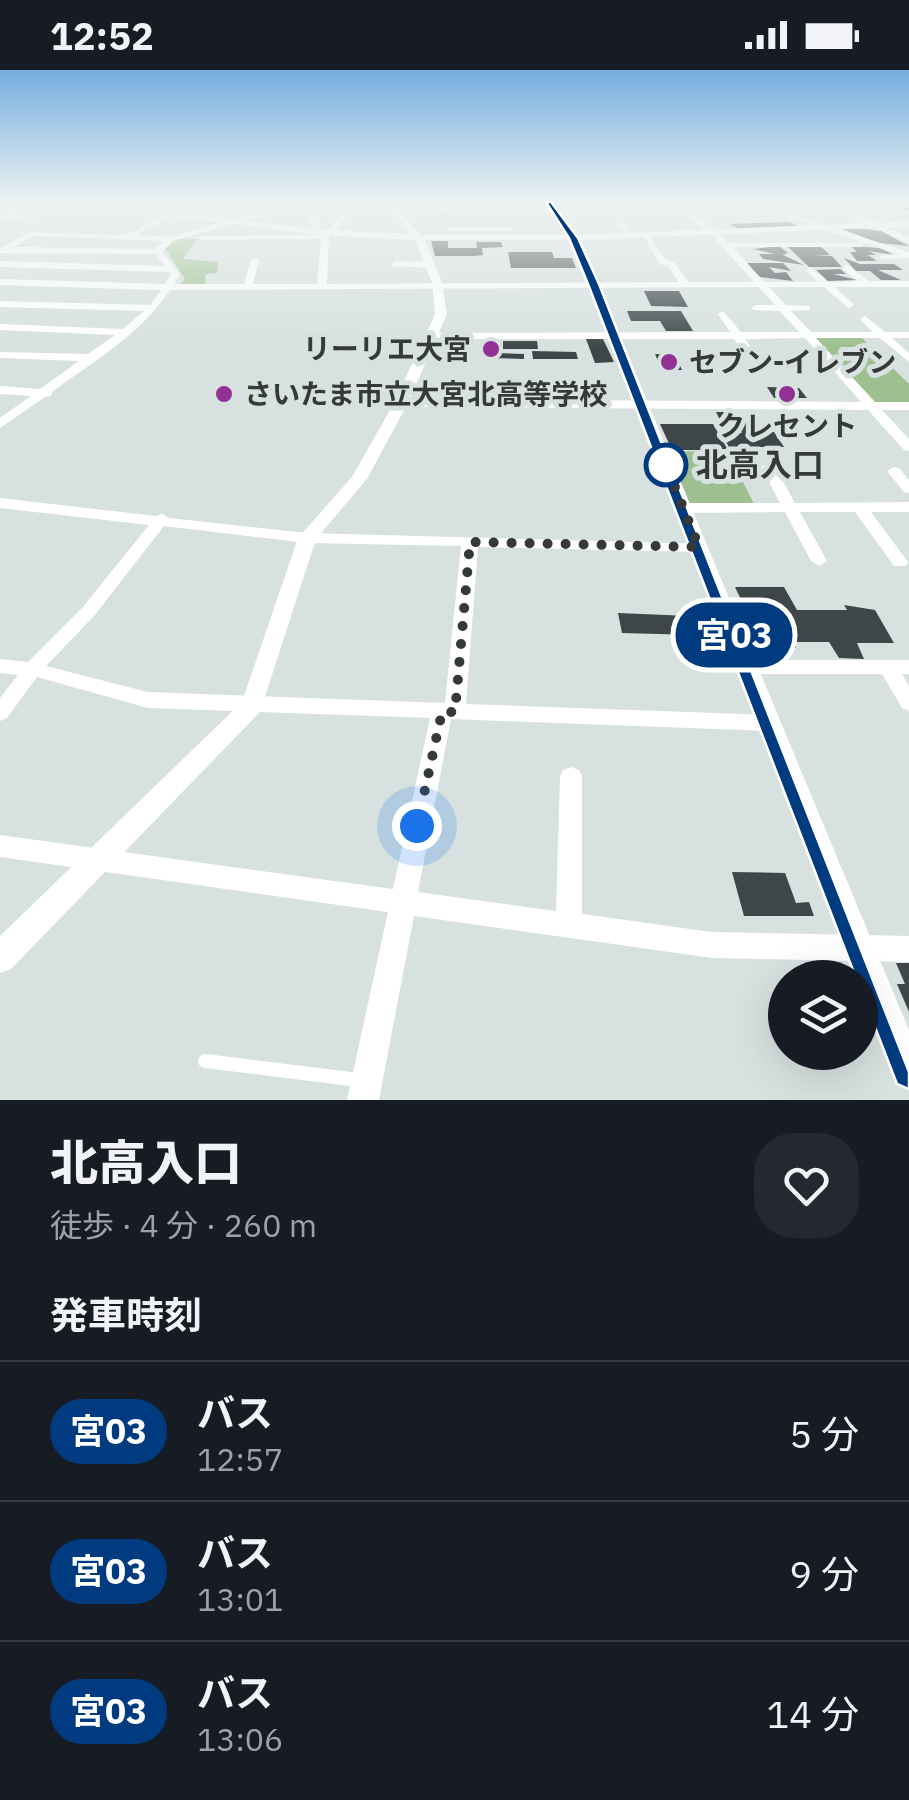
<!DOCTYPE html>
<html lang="ja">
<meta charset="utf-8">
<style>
body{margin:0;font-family:"IBM Plex Sans","Noto Sans JP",sans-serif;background:#242831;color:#f1f3f6;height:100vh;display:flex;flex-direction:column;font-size:38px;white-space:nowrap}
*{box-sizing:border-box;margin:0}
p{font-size:32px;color:#9ea1a6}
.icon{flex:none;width:55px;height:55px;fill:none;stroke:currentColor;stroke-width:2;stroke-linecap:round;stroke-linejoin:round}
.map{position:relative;height:1030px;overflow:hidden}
.details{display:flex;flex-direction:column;background:#171b24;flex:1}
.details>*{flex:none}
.badge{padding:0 20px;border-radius:32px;font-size:35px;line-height:65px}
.fabs{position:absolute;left:768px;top:890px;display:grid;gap:20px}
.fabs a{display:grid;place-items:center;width:110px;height:110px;border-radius:50%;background:#171b24;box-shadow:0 10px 40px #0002;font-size:50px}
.you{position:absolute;width:50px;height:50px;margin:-25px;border:8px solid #fff;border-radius:50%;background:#1a73e8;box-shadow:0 0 0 15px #1a73e833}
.map>.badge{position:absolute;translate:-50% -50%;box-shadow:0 0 0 5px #fff}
h2{padding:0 50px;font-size:38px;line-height:90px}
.round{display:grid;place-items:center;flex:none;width:105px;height:105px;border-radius:40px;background:#242831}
.headline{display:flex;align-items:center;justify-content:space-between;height:170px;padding:0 50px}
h1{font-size:48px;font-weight:800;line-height:75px}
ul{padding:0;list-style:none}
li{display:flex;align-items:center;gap:30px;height:140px;padding:0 50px;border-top:2px solid #363941}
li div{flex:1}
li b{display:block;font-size:38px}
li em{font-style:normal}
li .badge{min-width:110px;font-weight:700;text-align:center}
.status{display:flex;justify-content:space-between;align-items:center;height:70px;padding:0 50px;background:#171b24;direction:ltr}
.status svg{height:28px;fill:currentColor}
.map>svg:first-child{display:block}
</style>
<div class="status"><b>12:52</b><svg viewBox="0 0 49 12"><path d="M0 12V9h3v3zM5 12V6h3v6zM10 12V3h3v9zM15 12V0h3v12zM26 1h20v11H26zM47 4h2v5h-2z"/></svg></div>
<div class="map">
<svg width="909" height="1030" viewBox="0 0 909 1030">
<rect width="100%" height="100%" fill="#d7e1e0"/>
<g fill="#9ec090">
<polygon points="175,169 197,169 183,189 218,192 217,203 206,204 205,215 179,216 185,209 165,178"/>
<polygon points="815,267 861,267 909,314 909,333 873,333"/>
<polygon points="668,381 728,382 755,436 689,433"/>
</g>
<g fill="#3e4648">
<polygon points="789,152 798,156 738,159 730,154"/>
<polygon points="855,158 881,161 909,176 879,173 842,159"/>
<polygon points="431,171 448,171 448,178 477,178 476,172 501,172 503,177 482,178 483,185 475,186 435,186"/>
<polygon points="779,176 788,183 783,185 804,195 763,189 759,184 775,184 753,179"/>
<polygon points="820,176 830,185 811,185 832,186 842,197 809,197 788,177"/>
<polygon points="851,176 880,178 894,185 869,181 876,185 868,185 877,191 857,191 850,182 857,182"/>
<polygon points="508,182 552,182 554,188 572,188 576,198 511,198"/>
<polygon points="844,188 860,194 894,194 903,200 878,200 901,210 881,210 870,201 856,201"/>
<polygon points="746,193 783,193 791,201 769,197 775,203 786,202 793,211 760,207"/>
<polygon points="840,199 846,204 833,204 857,210 828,211 816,200"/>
<polygon points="644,221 679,221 688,237 651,236"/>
<polygon points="627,241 681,241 693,261 666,261 660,251 631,251"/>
<polygon points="484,268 495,268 496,283 524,284 524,289 487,288"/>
<polygon points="586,269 603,269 614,292 595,293"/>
<polygon points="503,271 537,271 538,279 503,279"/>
<polygon points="532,281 576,282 578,289 533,289"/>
<polygon points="655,284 675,285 682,300 662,300"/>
<polygon points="767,317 799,318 807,328 774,328"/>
<polygon points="716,342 740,342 752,362 774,362 784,377 729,377 718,358 742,363 739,356 723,356"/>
<polygon points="660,354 713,354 728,380 672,380"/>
<polygon points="735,517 784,517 797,540 847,540 844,535 875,540 894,573 857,573 864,589 839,588 829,572 793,572 796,578 755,578 747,560 755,559"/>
<polygon points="618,543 689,546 695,565 622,563"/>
<polygon points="732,802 785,803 796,833 809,832 814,846 744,846"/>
<polygon points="896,893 909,893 909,942 897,914 905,914"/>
</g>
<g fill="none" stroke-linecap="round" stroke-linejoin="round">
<g stroke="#fff" stroke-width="4">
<polyline points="3,145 21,135"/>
<polyline points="231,152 261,144"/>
<polyline points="882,187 909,186"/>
</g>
<polyline stroke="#fff" stroke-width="14" points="205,991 359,1010"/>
<g fill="#fff" fill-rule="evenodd">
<polygon points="119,134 130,134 108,142 104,140"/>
<polygon points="251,134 272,134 183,146 179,144"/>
<polygon points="295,134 302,134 319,149 321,164 315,164 311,150"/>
<path d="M592,134H667L348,145L329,167L327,214L679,212L668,196L660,194L644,167L648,165L666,190L674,192L688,212H754L713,166L670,134H678L719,162L728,173H864L861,177H733L764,212H818L806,200L810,197L828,212L858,211L843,199L846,194L869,211H909V217H835L854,235L849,238L824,217H769L786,235L810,236V240L791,241L811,262H873L860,249L865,246L885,262H909V268H892L909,283V292L880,268H816L875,332H909V340H882L909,369V381L904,380L868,340L401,337L395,333L401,329L861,332L805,268L745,269L759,288L753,291L749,290L734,269H432L427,266L432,263L730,262L718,244L723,241L741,262H799L780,241L753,240L751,238L756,235H775L759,217L170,220C141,264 94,291 52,322L51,326L45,327L0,358V348L31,326L0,324V316L40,319L79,291L0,288V282L88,284L115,265L0,260V254L123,259L144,241L0,237V231L150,235L161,220L0,215V209L165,214L171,204L169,202L0,197V191L165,196L156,184L0,183V178L31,162L126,165L171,141L174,145L137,165L169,167L228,150L231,154L173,171L162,182L180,204L174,214H244L251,190L255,187L259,190L253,214H317L321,169L201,170L197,168L201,166L323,165L346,141ZM32,166L163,171L156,179L14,177Z"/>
<polygon points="747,134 758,134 909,182 909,188"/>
<polygon points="882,134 892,134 909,140 909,145"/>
<polygon points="618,153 624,153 633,169 627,169"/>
<polygon points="450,157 510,157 514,159 510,161 447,161"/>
<polygon points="394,191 430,192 434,195 430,198 391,196"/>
<polygon points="768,393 775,397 795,433 909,432 909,442 871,442 908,492 906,496 894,496 855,442 800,442 827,491 819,496 811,491 785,442 684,443 676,438 684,433 780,433 761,397"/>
<polygon points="894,397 899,398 909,410 909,423 904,422 887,401"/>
<path d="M0,428L156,446L162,444L169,448L307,463L705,474L707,477L705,480L699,482L478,477L466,634L769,645L777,647L780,653L777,659L769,661L451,649L418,822L556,841L560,706L563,700L571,697L579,700L582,706V844L712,862L909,866V892L712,888L414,846L379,1030H347L388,842L0,787V765L393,819L430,648L148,638L37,607L7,648L0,651V628L18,605L0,603V589L28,592L82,538L149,455L0,438ZM164,456L307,473L461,476L445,633L148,622L46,596L94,546Z"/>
<polygon points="747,590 909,590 909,604 902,604 909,616 909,641 902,638 882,604 747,604 740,602 737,597 740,592"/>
</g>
<polygon fill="#fff" fill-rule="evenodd" points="386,134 394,134 421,165 567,165 544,134 552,134 576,165 864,153 822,134 833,134 877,153 909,151 909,157 888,158 909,167 909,173 874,158 580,170 909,960 909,1020 897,1014 891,1002 860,921 860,908 855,908 570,170 425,170 442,213 447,244 408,333 367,409 316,469 260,642 11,899 0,903 0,866 242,632 298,468 352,407 394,333 435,244 432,213 415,170 318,165 145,143 0,148 0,142 145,139 318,159 411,164"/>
<defs>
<polyline id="rail" points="895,134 909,139"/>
</defs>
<use href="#rail" stroke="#555a59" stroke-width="4"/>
<use href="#rail" stroke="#d7e1e0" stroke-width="2.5" stroke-dasharray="9" stroke-linecap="butt"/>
</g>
<linearGradient id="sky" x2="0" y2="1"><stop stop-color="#77aee0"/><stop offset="0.48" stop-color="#edf2f1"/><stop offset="1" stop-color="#edf2f1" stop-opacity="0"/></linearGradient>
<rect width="909" height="278" fill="url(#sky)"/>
<polygon fill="#003b80" stroke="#fff" stroke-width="2.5" points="546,132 551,132 578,168 599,214 909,1002 909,1019 897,1014 588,214 569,168"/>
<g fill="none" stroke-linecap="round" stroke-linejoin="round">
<polyline stroke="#353938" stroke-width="10" stroke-dasharray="0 18" points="417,756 442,642 455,642 470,472 699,477 666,395"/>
</g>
<g fill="#933096" stroke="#d7e1e0" stroke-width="4">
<circle cx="491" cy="279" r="10"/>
<circle cx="669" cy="292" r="10"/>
<circle cx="224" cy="324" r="10"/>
<circle cx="787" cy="324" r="10"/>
</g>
<circle fill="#fff" stroke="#003b80" stroke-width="5" cx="666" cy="395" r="20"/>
<g text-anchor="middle" stroke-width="10" stroke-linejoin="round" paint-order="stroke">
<g font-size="28" font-weight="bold" fill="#353938" stroke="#d7e1e0" text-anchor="start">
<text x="471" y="289" text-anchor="end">リーリエ大宮</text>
<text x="689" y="302">セブン-イレブン</text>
<text x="244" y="334">さいたま市立大宮北高等学校</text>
<text x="787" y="366" text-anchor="middle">クレセント</text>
</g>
<g font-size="32" font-weight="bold" fill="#353938" stroke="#d7e1e0" text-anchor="start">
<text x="696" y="406">北高入口</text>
</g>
</g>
</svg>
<div class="fabs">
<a><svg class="icon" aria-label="layers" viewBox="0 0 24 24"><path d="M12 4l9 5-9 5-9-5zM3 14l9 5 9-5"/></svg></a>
</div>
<div class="you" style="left:417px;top:756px"></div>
<b class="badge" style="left:734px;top:565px;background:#003b80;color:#fff">宮03</b>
</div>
<section class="details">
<div class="headline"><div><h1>北高入口</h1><p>徒歩 · 4 分 · 260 m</p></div><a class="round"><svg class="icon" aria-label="heart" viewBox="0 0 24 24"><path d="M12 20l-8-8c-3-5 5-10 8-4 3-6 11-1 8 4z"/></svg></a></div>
<h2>発車時刻</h2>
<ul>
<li><span class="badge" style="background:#003b80;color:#fff">宮03</span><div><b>バス</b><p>12:57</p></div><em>5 分</em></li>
<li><span class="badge" style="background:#003b80;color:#fff">宮03</span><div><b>バス</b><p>13:01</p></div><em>9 分</em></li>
<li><span class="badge" style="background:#003b80;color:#fff">宮03</span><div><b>バス</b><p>13:06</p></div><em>14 分</em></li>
</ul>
</section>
